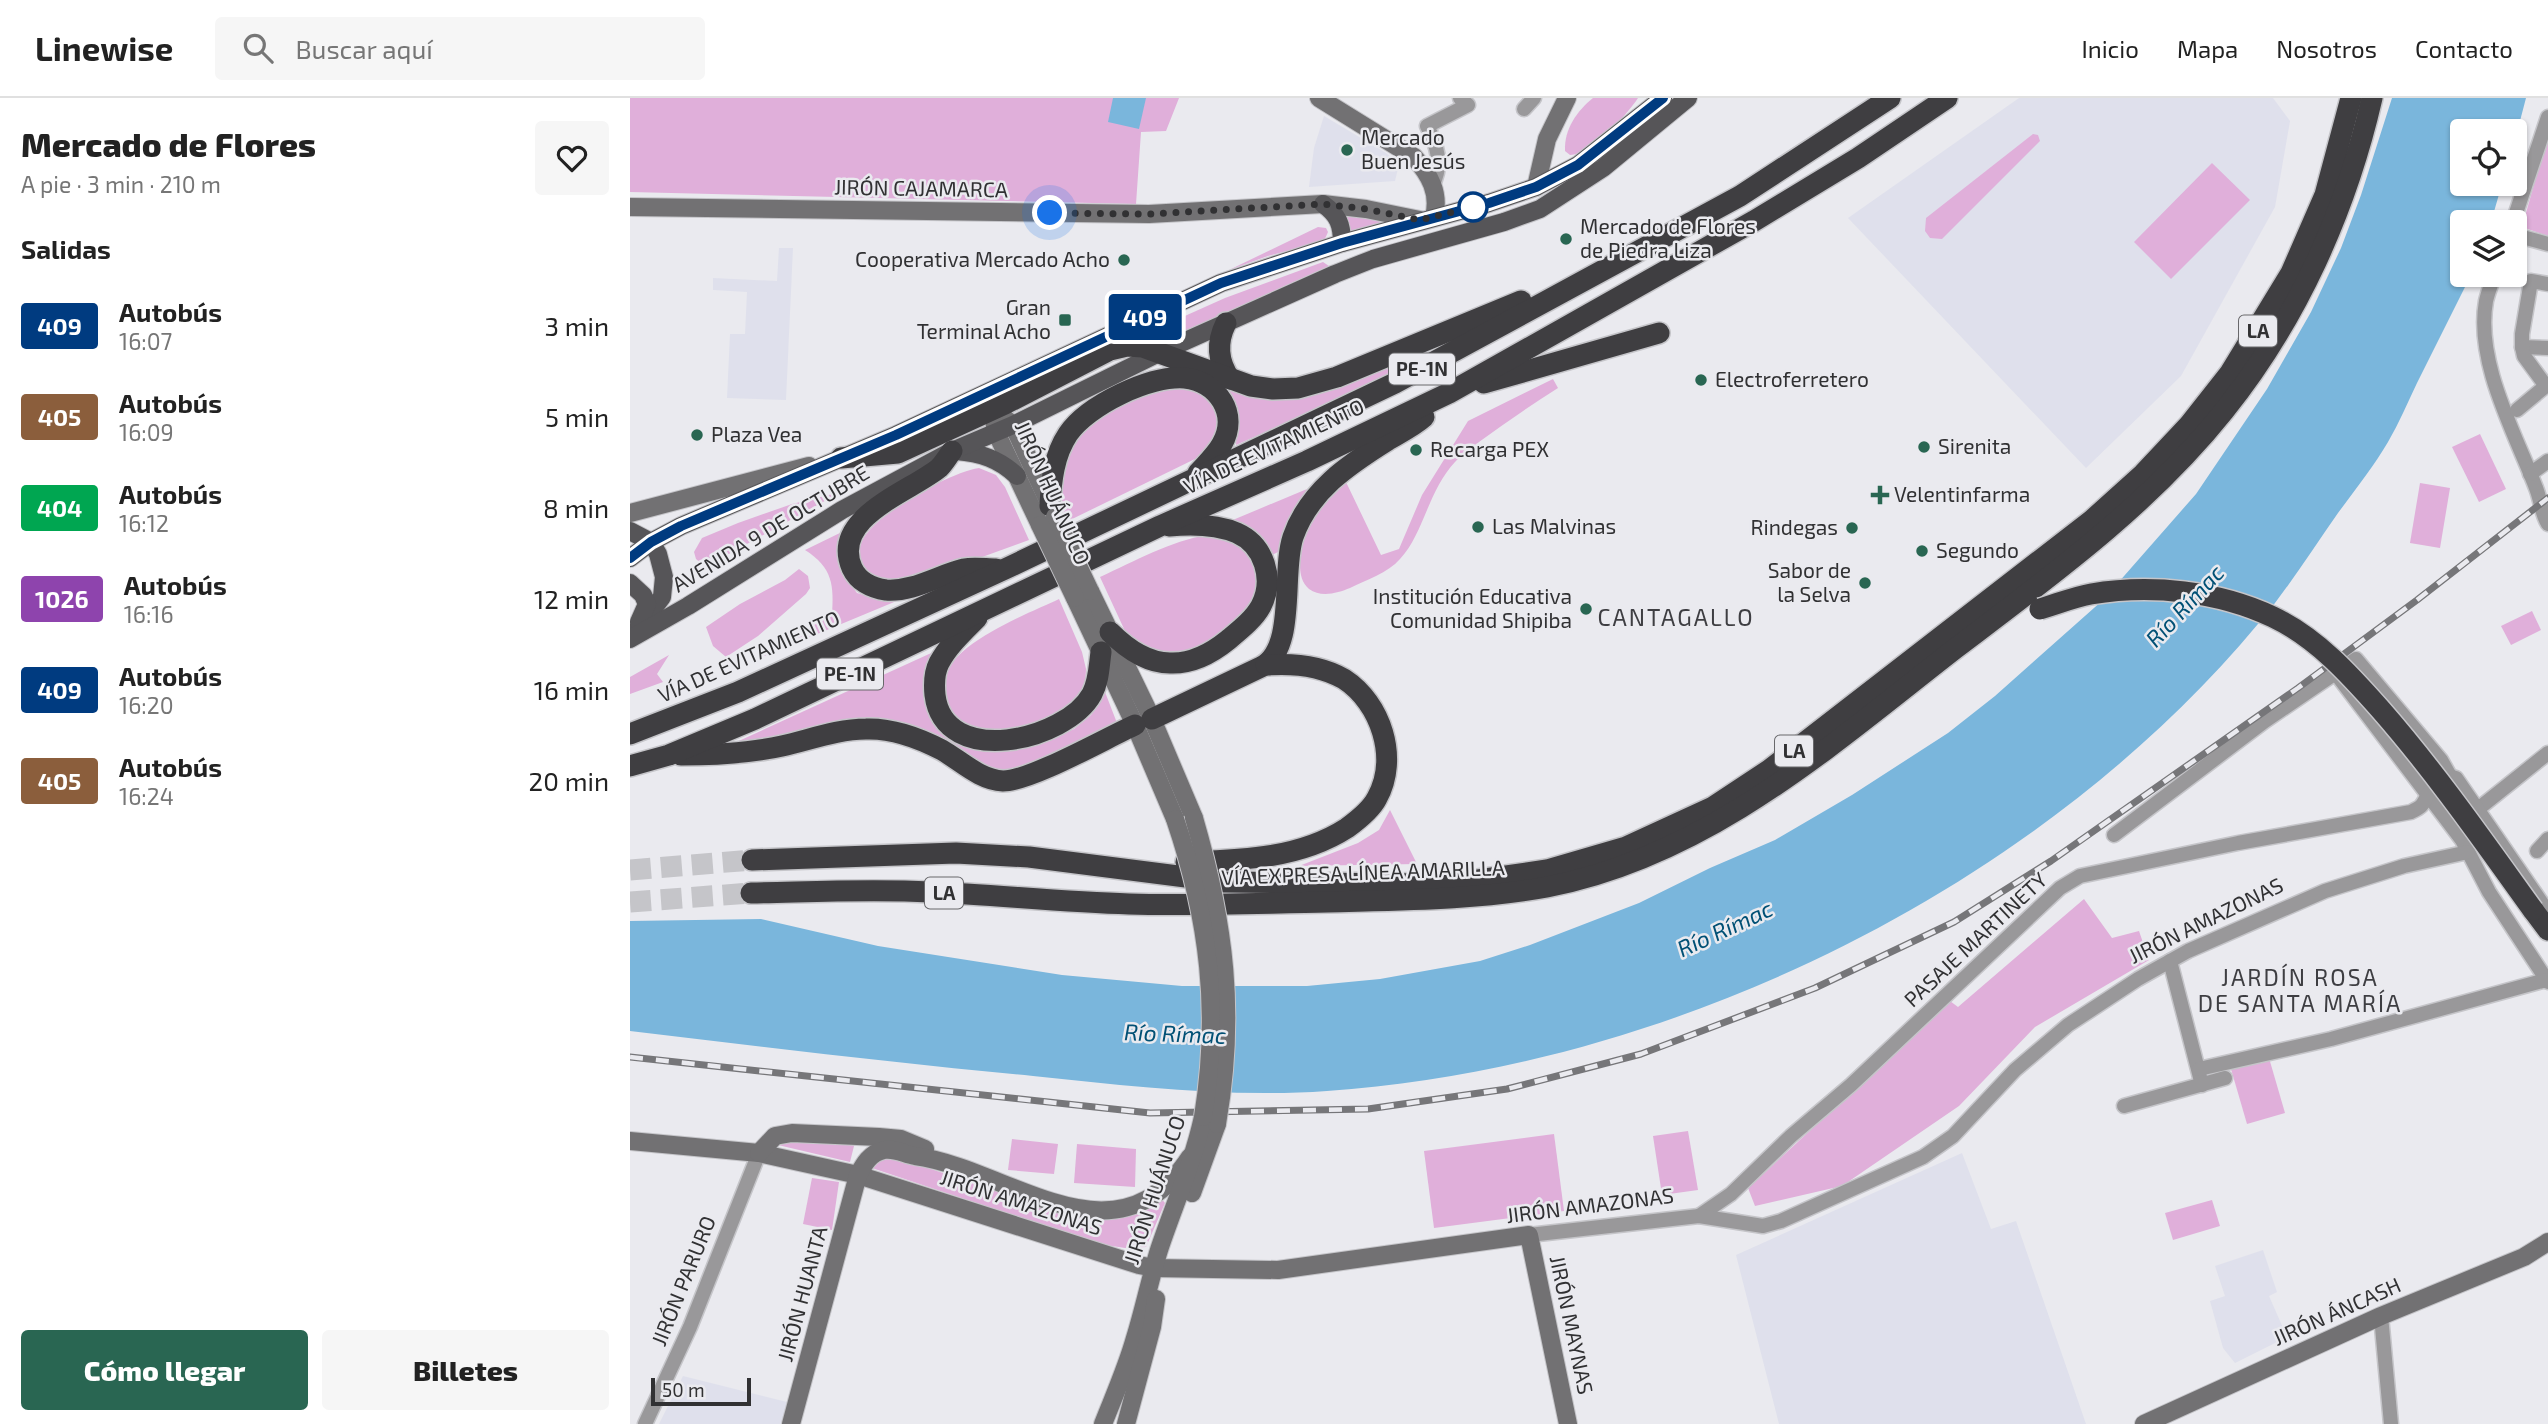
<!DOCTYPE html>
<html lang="es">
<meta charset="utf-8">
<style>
body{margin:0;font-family:"Exo 2",sans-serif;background:#f6f6f6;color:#222;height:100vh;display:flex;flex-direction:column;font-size:26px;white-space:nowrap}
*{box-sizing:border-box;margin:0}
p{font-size:23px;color:#767676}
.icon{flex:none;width:38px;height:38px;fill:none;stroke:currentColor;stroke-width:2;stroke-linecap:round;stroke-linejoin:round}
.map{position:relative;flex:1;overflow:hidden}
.sheet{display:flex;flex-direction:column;background:#fff;width:630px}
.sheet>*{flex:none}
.badge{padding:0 14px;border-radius:5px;font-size:24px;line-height:46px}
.buttons{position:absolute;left:1820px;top:21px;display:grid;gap:14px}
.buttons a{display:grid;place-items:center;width:77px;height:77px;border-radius:7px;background:#fff;box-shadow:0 2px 5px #0004;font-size:35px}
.scale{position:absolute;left:21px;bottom:18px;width:100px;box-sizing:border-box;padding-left:7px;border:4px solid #313133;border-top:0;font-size:19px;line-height:24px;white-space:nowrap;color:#313133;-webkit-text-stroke:5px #eaeaef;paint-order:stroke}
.you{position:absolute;width:35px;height:35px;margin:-18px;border:5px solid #fff;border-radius:50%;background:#1a73e8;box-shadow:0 0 0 10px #1a73e833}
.map>.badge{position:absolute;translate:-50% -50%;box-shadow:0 0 0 4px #fff}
h2{padding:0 21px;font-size:26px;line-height:63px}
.round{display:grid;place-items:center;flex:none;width:74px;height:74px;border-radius:7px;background:#f6f6f6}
.headline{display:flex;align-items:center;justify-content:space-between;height:119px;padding:0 21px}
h1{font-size:33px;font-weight:800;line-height:52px}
.cta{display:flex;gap:14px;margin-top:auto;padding:14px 21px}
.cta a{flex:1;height:80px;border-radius:7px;background:#296652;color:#fff;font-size:28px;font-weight:800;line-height:80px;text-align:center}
.cta a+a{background:#f6f6f6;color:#222}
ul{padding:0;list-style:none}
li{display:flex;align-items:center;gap:21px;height:91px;padding:0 21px}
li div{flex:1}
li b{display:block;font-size:26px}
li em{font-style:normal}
li .badge{min-width:77px;font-weight:700;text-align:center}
header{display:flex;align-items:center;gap:42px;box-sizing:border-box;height:98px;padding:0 35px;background:#fff;border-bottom:2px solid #e0e0e0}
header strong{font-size:33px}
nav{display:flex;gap:38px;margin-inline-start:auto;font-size:24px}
.search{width:490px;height:63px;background:#f6f6f6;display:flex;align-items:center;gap:18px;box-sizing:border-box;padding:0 24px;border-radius:7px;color:#767676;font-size:26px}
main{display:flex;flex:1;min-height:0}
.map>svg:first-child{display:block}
</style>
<header>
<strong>Linewise</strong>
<div class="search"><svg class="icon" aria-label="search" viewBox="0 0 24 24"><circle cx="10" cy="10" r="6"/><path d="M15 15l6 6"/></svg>Buscar aquí</div>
<nav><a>Inicio</a><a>Mapa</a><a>Nosotros</a><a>Contacto</a></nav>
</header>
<main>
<section class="sheet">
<div class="headline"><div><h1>Mercado de Flores</h1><p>A pie · 3 min · 210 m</p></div><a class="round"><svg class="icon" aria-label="heart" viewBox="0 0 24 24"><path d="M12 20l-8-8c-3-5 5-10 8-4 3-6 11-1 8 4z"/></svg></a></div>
<h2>Salidas</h2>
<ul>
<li><span class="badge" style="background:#003b80;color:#fff">409</span><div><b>Autobús</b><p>16:07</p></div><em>3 min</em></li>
<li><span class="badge" style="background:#8b5e3c;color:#fff">405</span><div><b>Autobús</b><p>16:09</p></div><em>5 min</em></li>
<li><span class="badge" style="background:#00a651;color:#fff">404</span><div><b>Autobús</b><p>16:12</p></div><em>8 min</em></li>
<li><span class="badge" style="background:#8e44ad;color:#fff">1026</span><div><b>Autobús</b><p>16:16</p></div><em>12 min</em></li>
<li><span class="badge" style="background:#003b80;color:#fff">409</span><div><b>Autobús</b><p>16:20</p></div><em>16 min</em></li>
<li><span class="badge" style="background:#8b5e3c;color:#fff">405</span><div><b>Autobús</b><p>16:24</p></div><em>20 min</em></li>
</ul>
<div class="cta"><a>Cómo llegar</a><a>Billetes</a></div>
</section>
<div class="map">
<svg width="1918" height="1326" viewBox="0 0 1918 1326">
<rect width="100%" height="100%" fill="#eaeaef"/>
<g fill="#dfe0ec">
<polygon points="1389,0 1643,0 1660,23 1645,109 1551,278 1456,370 1218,120"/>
<polygon points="694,18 756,55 769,66 765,83 679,89 684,50"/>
<polygon points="149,150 163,150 156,302 97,300 100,236 115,236 117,194 83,192 83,180 147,183"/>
<polygon points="1332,1055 1361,1131 1386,1123 1456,1326 1149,1326 1106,1157"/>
<polygon points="1633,1152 1647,1194 1639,1198 1657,1239 1605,1265 1593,1250 1580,1203 1595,1198 1585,1168"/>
<polygon points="53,1278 157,1304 151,1326 29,1326"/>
</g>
<g fill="#e0afda">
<polygon points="0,0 549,0 536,33 511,34 506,106 0,94"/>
<path d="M963,0H1008C997,17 960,57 940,57L935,53C934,31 947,13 963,0Z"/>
<polygon points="1403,36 1408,37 1410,43 1312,141 1300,140 1295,133 1296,120"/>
<polygon points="1918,37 1918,138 1892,129"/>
<polygon points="1582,65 1620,102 1541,181 1504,144"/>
<polygon points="712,115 759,123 722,134 718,132"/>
<polygon points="688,129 696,130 698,134 694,143 638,158 599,172"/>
<polygon points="693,164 699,168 525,247 499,243 595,200"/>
<polygon points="801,255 729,292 606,347 607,319 581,284 720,283"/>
<path d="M923,281L928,290C901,307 875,325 849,344C841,351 831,357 825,364C798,393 793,437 770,461C758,475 736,482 720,490C708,495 691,500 679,491C672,485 670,476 670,467C667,435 687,400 716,384L751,457L769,451L792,397L838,323Z"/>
<polygon points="543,286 574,291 593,324 579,352 567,360 436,424 430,410 433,358 469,315"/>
<polygon points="1850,336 1876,391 1849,404 1822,349"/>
<path d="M349,370L366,377L375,389L399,442L297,479L244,486L225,463C228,453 230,443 238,434C258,410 319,375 349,370Z"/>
<polygon points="1790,385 1820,390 1810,450 1780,445"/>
<polygon points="677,391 655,430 648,454 640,458 598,424"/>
<polygon points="211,394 79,467 73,467 66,461 64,454 72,440 108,425 162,406"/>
<path d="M216,432C205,456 211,475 227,495L248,501L281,497L132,559L172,533L202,518C204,487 203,470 175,452Z"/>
<path d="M578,437C632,438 641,488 607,524C590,542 565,551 542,561L507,546L495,533L470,479C505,463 540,443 578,437Z"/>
<polygon points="169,471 178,478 180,490 176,496 128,538 96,559 83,548 76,529 110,506 155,482"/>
<path d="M429,501L452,554L456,571L455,591L446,607L377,637L324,624C320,614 314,602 313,592C308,549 398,516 429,501Z"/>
<polygon points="1902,513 1911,532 1881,547 1871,528"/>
<polygon points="310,551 310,626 394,648 420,642 444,631 461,617 475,594 487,625 409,665 367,677 288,634 89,652"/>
<polygon points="39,557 27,576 33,584 0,596 0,579"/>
<polygon points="760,712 787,766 669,768 728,745 749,732"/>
<polygon points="1454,801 1482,840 1509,833 1519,862 1405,929 1329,1008 1212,1088 1125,1108 1118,1090 1320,903 1328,909"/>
<polygon points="1639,960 1655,1015 1617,1026 1601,971"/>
<polygon points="1058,1033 1068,1092 1032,1097 1023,1038"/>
<polygon points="924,1036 934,1113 804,1130 794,1053"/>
<polygon points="382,1041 428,1046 424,1076 378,1072"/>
<polygon points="159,1043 225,1044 220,1064 148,1047"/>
<polygon points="447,1046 506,1051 505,1089 444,1085"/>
<polygon points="265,1059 412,1108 530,1099 535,1105 516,1149 495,1150 469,1146 239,1069 250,1060"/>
<polygon points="182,1080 209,1084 202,1132 173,1126"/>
<polygon points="1582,1102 1590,1128 1543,1142 1535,1115"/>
</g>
<g fill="#7ab6dc">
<polygon points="483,0 516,0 509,31 478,24"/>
<path d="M1762,0H1896L1885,42V33H1832V86H1872L1861,124H1832V177H1841C1823,213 1805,249 1787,285C1778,304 1769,325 1758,344C1744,368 1725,392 1708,415C1687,445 1667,476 1645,505C1425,783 1050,969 697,993C599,1000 500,988 403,978C268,965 134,949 0,933V823L131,821L248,848L432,877L552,888H677L750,881L850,863L900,847L1009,805L1080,770L1145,742L1222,697L1318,635L1365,598L1473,502L1566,396L1637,291L1681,214L1711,150L1731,97Z"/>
</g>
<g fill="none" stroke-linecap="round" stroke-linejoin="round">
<g stroke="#c5c5c9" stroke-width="21" stroke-dasharray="21 10" stroke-linecap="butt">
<polyline points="0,772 122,762"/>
<polyline points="0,804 121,795"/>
</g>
<defs>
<g id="street">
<polyline points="894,11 904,0"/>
<path d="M803,86C813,66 807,47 797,28L838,7L830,0"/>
<polyline points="1883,124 1918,19"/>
<polyline points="1885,137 1918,146"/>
<path d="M1864,177C1862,185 1858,194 1856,203C1845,264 1885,335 1906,390C1911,402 1911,415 1918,426"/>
<polyline points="1892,249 1918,250"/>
<polyline points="1916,288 1894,258 1892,249 1892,236 1901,183 1918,186"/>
<polyline points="1887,312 1918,286"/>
<polyline points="1900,376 1918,363"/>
<polyline points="1707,577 1832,742 1859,794 1918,884"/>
<polyline points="1848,711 1918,655"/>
<polyline points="1484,737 1635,623 1726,561 1811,662 1820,678"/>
<polyline points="1907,753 1918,741"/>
<polyline points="1540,863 1572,987"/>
<polyline points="1569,971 1701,941 1916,882"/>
<polyline points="1494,1008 1595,980"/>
<path d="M1069,1118L1101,1096L1161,1038L1221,987L1430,790L1450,778L1608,745L1781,714C1783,713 1789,710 1791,708C1802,696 1800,671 1826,680L1918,814"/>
<polyline points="899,1137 1069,1118 1133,1128 1151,1123 1293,1059 1323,1038 1385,972 1438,927 1508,881 1558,853 1695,793 1774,768 1838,754"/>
<polyline points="1751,1218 1761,1326"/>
<polyline points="15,1326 60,1229 129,1055"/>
</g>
<g id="secondary">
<path d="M689,0L784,59C800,77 810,95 804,119"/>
<polyline points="906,89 917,41 937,0"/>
<polyline points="0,109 519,116 693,106 736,111 790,122"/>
<polyline points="363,311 383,327 421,409"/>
<polyline points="364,322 366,334 410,427"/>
<polyline points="0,415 179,368"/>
<polyline points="460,493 522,621 564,720"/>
<polyline points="445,500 505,627 545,721"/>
<polyline points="0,1043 129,1055 228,1077 509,1167 524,1170 648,1172 899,1137 938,1326"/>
<polyline points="129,1055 145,1038 162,1035 249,1039 271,1041 295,1051"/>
<polyline points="562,1095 587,1026"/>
<path d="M161,1326L228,1077C234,1066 240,1055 254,1052C265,1050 274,1056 285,1058C380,1071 485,1173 560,1059"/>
<path d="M473,1326C484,1298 497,1269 505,1240C514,1211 520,1181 529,1152C544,1107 563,1065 573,1019"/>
<polyline points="496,1326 522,1229 526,1201"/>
<polyline points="1514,1326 1751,1218 1894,1159 1918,1144"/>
</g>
<g id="primary">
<path d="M693,106C708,117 712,126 712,145"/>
<path d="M326,353C351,355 369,361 387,378"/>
<polyline points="0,433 21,444 28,456 34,479 32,499 7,532"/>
<polyline points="0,460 21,444 51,428 266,337 591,185 712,145 859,105 906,89 948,67 1033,0"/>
<polyline points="0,485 13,497 17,506 9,524"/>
<polyline points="0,541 58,508 212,412 322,353 383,327 531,254 705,176 743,161 874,124 910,111 973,70 1058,0"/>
</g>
<g id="highway">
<path d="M596,225C586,245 588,264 600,281"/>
<polyline points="854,285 1029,235"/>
<path d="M322,353C318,358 314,365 309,370C280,394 200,419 222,470C228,483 241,490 256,492C283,494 309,477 334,471C344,469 356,471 366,471"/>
<polyline points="211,360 268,355 375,306 480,252 497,248 513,249 621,288 643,291 668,290 707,279 891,203"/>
<path d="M420,408C421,383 424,357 438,336C458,307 520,277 555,280C588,284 609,316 592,346C586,357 576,366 568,375"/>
<path d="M347,520C333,534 318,548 309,565C304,575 304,587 305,597C314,671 436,643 462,596C469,583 469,568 471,554"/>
<path d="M480,534C495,549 517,565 540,565C561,566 582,555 598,542C610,532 624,521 631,508C645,481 634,447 607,435C586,426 561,426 539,428"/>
<path d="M522,621L631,569C667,551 651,475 663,439C679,393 718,367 758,342C770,335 784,328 794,319"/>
<polyline points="0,636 108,594 375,471 765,285 1110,98 1260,0"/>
<path d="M51,657C84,657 121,655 152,648C179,642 208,631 236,631C262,630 289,640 312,652C331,663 350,682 373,683C401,683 476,640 505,627"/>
<polyline points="0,668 39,657 125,621 530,428 677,363 819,295 1124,123 1228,60 1317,0"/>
<polyline points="122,762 326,755 399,759 595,784 771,786 841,783 917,772 996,749 1083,709 1139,672 1462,422 1513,376 1559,327 1600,275 1661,175 1695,97 1721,0"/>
<path d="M556,764C611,762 669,761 717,730C728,722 741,712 747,700C769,660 751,605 714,581C690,567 663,565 636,567"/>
<path d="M121,795C180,794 240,791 300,794C366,797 433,804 499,806C565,808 632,805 698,804C771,802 846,802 917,789C1078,758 1201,647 1326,550C1421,478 1519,407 1594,313C1667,222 1716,113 1742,0"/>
<polyline points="1903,812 1918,832"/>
</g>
</defs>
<use href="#street" stroke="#c5c5c9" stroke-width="17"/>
<use href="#secondary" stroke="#c5c5c9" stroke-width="20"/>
<use href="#primary" stroke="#c5c5c9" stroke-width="20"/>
<use href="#highway" stroke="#c5c5c9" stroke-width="24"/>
<use href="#street" stroke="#99989a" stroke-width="14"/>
<use href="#secondary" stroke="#727173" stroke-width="18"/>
<use href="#primary" stroke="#565558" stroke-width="18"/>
<use href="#highway" stroke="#3f3e41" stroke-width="21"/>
<defs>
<polyline id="rail" points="0,959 520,1015 738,1011 877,991 1011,956 1185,890 1324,824 1421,763 1668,590 1787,502 1918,400"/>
</defs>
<use href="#rail" stroke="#767679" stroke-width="7"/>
<use href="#rail" stroke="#eaeaef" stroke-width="4.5" stroke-dasharray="13" stroke-linecap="butt"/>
<defs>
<g id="secondary-bridge">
<polyline points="425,419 460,493"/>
<polyline points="410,427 445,500"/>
<path d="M564,720C595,826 606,916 587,1026"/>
<path d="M545,721C579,821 590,915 573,1019"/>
</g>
<path id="highway-bridge" d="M1410,511C1427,506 1444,499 1461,496C1521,486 1588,493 1643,519C1687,540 1720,577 1751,612C1806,675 1854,744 1903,812"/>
</defs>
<use href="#secondary-bridge" stroke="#c5c5c9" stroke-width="20" stroke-linecap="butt"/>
<use href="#highway-bridge" stroke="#c5c5c9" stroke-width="24" stroke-linecap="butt"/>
<use href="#secondary-bridge" stroke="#727173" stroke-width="18"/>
<use href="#highway-bridge" stroke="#3f3e41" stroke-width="21"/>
</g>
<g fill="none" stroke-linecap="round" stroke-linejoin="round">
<defs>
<polyline id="line" points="0,460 21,444 51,428 266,337 591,185 712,145 859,105 906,89 948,67 1033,0"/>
</defs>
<use href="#line" stroke="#fff" stroke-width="16"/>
<use href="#line" stroke="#003b80" stroke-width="10"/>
<polyline stroke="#313133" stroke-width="7" stroke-dasharray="0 12.6" points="420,115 519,116 693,106 736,111 790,122 843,109"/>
</g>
<g fill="#296652" stroke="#eaeaef" stroke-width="2.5">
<circle cx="717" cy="52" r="7"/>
<circle cx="936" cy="141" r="7"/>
<circle cx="494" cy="162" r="7"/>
<rect x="428" y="215" width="14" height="14" rx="3.5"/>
<circle cx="1071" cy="282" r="7"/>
<circle cx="67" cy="337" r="7"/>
<circle cx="1294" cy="349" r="7"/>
<circle cx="786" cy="352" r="7"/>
<path d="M1246.5 386.5h7v7h7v7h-7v7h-7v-7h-7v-7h7z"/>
<circle cx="848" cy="429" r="7"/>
<circle cx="1222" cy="430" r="7"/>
<circle cx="1292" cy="453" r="7"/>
<circle cx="1235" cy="485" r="7"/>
<circle cx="956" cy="511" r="7"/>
</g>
<circle fill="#fff" stroke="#003b80" stroke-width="3.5" cx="843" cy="109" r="14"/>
<g text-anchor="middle" stroke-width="5" stroke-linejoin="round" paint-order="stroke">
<g fill="#eaeaef" stroke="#68686b" stroke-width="2">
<rect x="1609" y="217.5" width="38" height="31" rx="5"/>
<rect x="759" y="255.5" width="66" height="31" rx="5"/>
<rect x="187" y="560.5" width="66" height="31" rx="5"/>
<rect x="1145" y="637.5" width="38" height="31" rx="5"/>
<rect x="295" y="779.5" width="38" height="31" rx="5"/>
</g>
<g font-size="19" font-weight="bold" fill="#313133">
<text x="1628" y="240">LA</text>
<text x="792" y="278">PE-1N</text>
<text x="220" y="583">PE-1N</text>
<text x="1164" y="660">LA</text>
<text x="314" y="802">LA</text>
</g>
<g font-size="21" fill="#313133" stroke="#eaeaef" text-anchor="start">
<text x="731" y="47">Mercado<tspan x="731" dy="24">Buen Jesús</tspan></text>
<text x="950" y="136">Mercado de Flores<tspan x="950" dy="24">de Piedra Liza</tspan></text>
<text x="480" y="169" text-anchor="end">Cooperativa Mercado Acho</text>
<text x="421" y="217" text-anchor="end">Gran<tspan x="421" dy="24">Terminal Acho</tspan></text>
<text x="1085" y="289">Electroferretero</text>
<text x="81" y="344">Plaza Vea</text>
<text x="1308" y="356">Sirenita</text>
<text x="800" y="359">Recarga PEX</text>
<text x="1264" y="404">Velentinfarma</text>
<text x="862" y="436">Las Malvinas</text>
<text x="1208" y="437" text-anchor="end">Rindegas</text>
<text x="1306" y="460">Segundo</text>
<text x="1221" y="480" text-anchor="end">Sabor de<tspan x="1221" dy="24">la Selva</tspan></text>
<text x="942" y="506" text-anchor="end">Institución Educativa<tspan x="942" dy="24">Comunidad Shipiba</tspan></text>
</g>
<g font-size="21" fill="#313133" stroke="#eaeaef">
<text transform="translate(291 91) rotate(1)" y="7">JIRÓN CAJAMARCA</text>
<text transform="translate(644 349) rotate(-25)" y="7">VÍA DE EVITAMIENTO</text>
<text transform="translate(422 395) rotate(66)" y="7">JIRÓN HUÁNUCO</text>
<text transform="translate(141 431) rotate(-31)" y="7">AVENIDA 9 DE OCTUBRE</text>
<text transform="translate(119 559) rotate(-24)" y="7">VÍA DE EVITAMIENTO</text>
<text transform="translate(733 775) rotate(-2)" y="7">VÍA EXPRESA LÍNEA AMARILLA</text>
<text transform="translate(1576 823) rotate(-26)" y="7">JIRÓN AMAZONAS</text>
<text transform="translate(1346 842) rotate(-43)" y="7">PASAJE MARTINETY</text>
<text transform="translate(525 1092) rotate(-72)" y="7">JIRÓN HUÁNUCO</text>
<text transform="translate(391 1105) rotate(18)" y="7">JIRÓN AMAZONAS</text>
<text transform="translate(960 1108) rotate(-7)" y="7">JIRÓN AMAZONAS</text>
<text transform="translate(54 1183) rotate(-68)" y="7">JIRÓN PARURO</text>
<text transform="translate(173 1196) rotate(-75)" y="7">JIRÓN HUANTA</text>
<text transform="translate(1707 1214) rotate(-24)" y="7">JIRÓN ÁNCASH</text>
<text transform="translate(941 1227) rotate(78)" y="7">JIRÓN MAYNAS</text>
</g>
<g font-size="23" font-style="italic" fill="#015075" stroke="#eaeaef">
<text transform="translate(1555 508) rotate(-47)" y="8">Río Rímac</text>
<text transform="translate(1095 831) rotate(-25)" y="8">Río Rímac</text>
<text transform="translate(545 936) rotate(2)" y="8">Río Rímac</text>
</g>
<g font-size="23" letter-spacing="2" fill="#3e3e42" stroke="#eaeaef">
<text x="1046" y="528">CANTAGALLO</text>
<text x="1670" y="888">JARDÍN ROSA<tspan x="1670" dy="26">DE SANTA MARÍA</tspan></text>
</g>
</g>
</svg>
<div class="buttons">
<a><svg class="icon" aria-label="locate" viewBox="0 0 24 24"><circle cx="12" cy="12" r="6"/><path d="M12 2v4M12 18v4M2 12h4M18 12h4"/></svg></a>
<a><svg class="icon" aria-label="layers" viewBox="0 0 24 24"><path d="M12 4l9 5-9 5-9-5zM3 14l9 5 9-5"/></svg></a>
</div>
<div class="scale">50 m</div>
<div class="you" style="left:420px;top:115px"></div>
<b class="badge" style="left:515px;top:219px;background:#003b80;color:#fff">409</b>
</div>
</main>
